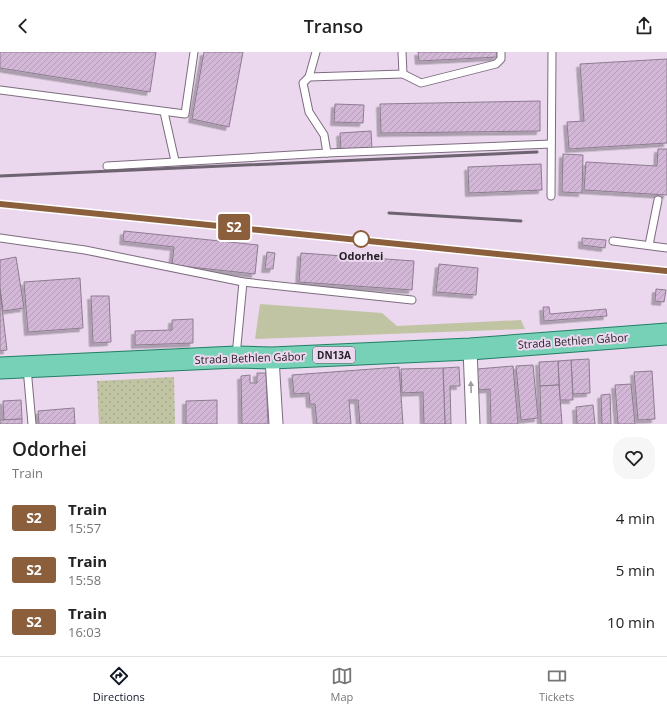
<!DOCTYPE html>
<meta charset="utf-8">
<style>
body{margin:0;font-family:"Open Sans",sans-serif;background:#f6f6f6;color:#222;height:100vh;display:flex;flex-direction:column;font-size:15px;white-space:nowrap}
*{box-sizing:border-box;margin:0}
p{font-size:13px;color:#767676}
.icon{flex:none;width:22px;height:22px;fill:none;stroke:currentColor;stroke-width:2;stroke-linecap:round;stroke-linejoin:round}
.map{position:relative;height:372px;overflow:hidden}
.drawer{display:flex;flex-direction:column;background:#fff;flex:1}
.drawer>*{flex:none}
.badge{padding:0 8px;border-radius:3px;font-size:14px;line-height:26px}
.map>.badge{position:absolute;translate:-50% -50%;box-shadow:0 0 0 2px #fff}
.round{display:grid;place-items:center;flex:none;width:42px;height:42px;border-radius:16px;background:#f6f6f6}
.head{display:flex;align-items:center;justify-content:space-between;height:68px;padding:0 12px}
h1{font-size:19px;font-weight:600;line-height:30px}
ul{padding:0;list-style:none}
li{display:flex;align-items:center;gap:12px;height:52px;padding:0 12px}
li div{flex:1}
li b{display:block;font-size:15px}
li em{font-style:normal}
li .badge{min-width:44px;font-weight:700;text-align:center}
header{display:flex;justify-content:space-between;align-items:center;height:52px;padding:0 12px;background:#fff;font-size:18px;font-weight:600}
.menu{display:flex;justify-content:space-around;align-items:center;height:56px;border-top:1px solid #e0e0e0;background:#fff;font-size:11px;color:#767676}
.menu a{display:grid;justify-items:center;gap:2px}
.menu .current{color:#111827}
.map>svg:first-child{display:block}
</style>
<header><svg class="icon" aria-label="back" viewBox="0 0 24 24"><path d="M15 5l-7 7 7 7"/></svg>Transo<svg class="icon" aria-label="share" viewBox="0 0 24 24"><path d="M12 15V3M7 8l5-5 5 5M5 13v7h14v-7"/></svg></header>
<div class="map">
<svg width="667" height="372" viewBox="0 0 667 372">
<defs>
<pattern id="grass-dots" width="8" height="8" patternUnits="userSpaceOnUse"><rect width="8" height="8" fill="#c1c4a3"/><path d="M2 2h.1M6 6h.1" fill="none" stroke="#a6a88c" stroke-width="1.8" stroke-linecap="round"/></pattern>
<pattern id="building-hatch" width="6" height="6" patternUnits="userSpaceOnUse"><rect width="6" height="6" fill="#d3b7d7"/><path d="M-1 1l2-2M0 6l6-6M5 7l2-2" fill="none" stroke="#b59db9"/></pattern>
<filter id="shadow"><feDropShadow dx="-3.5" dy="3.5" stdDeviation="0" flood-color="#0004"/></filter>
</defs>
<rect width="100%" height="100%" fill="#ebd8ee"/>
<polygon fill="url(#grass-dots)" points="174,325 175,372 99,372 97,329"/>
<polygon fill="#c1c4a3" points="260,252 382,261 397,274 521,268 525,277 255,287"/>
<g fill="url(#building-hatch)" stroke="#8d7c90" filter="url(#shadow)">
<polygon points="0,0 156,0 150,40 0,16"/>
<polygon points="204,0 243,0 229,75 192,67"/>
<polygon points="418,0 497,0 497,5 419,9"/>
<polygon points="667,7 667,91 569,97 567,70 584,69 580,12"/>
<polygon points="540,49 540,79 381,81 380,52"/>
<polygon points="335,52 364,53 363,71 334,70"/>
<polygon points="371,79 372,97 341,99 340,81"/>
<polygon points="658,97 667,97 667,143 584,138 586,110 657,114"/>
<polygon points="563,102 583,103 582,141 562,140"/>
<polygon points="541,112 542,138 469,141 468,115"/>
<polygon points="124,179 258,193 255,222 172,213 174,195 123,189"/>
<polygon points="582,186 606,188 605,196 582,193"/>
<polygon points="267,200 275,201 273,217 265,217"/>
<polygon points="301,201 414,209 412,238 299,230"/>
<polygon points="16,205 24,256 3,259 0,235 0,208"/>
<polygon points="439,212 478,216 476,243 436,240"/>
<polygon points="80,226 83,276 28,280 24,230"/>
<polygon points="656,237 666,238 664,250 655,249"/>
<polygon points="0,239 7,298 0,299"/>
<polygon points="91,244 109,244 111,290 93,291"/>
<polygon points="543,255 549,255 550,262 606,257 607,264 544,269"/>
<polygon points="193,267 193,291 135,293 135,279 172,278 172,268"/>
<polygon points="589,307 590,341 573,342 571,308"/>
<polygon points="571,308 573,348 560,348 558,309"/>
<polygon points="558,309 559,333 540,334 539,310"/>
<polygon points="533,313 538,366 521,368 516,314"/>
<polygon points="513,314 518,372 491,372 490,337 477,338 477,317"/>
<polygon points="399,315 403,372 360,372 358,348 349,348 351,372 317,372 315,352 310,352 309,341 294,342 292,323"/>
<polygon points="459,315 460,334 450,334 451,372 445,372 443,316"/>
<polygon points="443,316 445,372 424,372 423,340 402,341 401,317"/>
<polygon points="652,319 655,367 638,368 634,320"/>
<polygon points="257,321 266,321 268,372 242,372 241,324 250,323 250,331 257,331"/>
<polygon points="631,332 635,372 618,372 615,333"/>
<polygon points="559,333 562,372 541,372 540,334"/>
<polygon points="610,342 611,372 602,372 601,343"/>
<polygon points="21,348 22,367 4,368 3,349"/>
<polygon points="217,348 217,372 186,372 186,349"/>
<polygon points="593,353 595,372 577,372 576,355"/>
<polygon points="74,356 75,372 39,372 38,359"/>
<polygon points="22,367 22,372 0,372 0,368"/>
</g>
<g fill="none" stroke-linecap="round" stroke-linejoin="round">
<defs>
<g id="service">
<polyline points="403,22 421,31 496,12 501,7 501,0"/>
<polyline points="309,25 316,0"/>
<polyline points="0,38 185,62 194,0"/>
<polyline points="164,60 175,109"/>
<polyline points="327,101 324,83 309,60 303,31 309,25 403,22 402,0"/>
<polyline points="107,114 327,101 551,92"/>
<polyline points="551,144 552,0"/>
<polyline points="0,186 85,198 243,230 412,248"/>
<polyline points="613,189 667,196"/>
<polyline points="649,193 658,148"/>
<polyline points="236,304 243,230"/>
<polyline points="27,316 32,372"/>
</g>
<g id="minor">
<polyline points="470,297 473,372"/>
<polyline points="272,306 276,372"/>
</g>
<polyline id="primary" points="0,316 236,305 272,306 470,297 667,282"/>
</defs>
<use href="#service" stroke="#7d6c7f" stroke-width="9"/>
<use href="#minor" stroke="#7d6c7f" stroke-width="15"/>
<use href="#primary" stroke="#207f65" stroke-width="23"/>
<use href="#service" stroke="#fff" stroke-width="7"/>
<use href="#minor" stroke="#fff" stroke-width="13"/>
<use href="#primary" stroke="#77d1b6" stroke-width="21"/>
<g stroke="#6e6370" stroke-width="3">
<polyline points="0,124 537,100"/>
<polyline points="0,152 667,219"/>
<polyline points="389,161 521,169"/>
</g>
</g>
<defs><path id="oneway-solid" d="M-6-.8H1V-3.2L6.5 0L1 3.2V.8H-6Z"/></defs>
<use fill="#9e9b9e" href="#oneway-solid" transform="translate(471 335) rotate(-92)"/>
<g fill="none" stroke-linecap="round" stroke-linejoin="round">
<defs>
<polyline id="line" points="0,152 667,219"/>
</defs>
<use href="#line" stroke="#fff" stroke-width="9"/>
<use href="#line" stroke="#8b5e3c" stroke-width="6"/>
</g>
<circle fill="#fff" stroke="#8b5e3c" stroke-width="2" cx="361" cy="187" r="8"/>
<g text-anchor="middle" stroke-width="4" stroke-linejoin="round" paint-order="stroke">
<rect fill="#ebd8ee" stroke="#625763" stroke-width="1" x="313" y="295" width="42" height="16" rx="3"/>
<g font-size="10" font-weight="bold" fill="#272028">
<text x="334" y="307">DN13A</text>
</g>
<g font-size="11" font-weight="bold" fill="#272028" stroke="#ebd8ee">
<text x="361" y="208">Odorhei</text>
</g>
<g font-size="11" fill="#272028" stroke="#ebd8ee">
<text transform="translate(573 289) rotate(-4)" y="4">Strada Bethlen Gábor</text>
<text transform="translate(250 306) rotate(-2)" y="4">Strada Bethlen Gábor</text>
</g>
</g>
</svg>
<b class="badge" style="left:234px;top:175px;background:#8b5e3c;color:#fff">S2</b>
</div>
<section class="drawer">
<div class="head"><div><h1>Odorhei</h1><p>Train</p></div><a class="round"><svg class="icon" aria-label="heart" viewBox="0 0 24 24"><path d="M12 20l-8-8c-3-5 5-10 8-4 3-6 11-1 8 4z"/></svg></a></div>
<ul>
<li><span class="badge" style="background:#8b5e3c;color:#fff">S2</span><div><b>Train</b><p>15:57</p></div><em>4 min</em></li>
<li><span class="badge" style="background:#8b5e3c;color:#fff">S2</span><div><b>Train</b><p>15:58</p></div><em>5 min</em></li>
<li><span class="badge" style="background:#8b5e3c;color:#fff">S2</span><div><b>Train</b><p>16:03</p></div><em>10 min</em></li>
</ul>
</section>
<nav class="menu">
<a class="current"><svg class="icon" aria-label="directions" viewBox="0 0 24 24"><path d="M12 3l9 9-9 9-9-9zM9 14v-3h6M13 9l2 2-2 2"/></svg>Directions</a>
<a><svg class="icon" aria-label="map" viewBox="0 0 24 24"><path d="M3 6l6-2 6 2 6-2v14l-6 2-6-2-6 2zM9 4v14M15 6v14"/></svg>Map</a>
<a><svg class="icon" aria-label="tickets" viewBox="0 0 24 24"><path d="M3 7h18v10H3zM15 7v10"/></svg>Tickets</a>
</nav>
